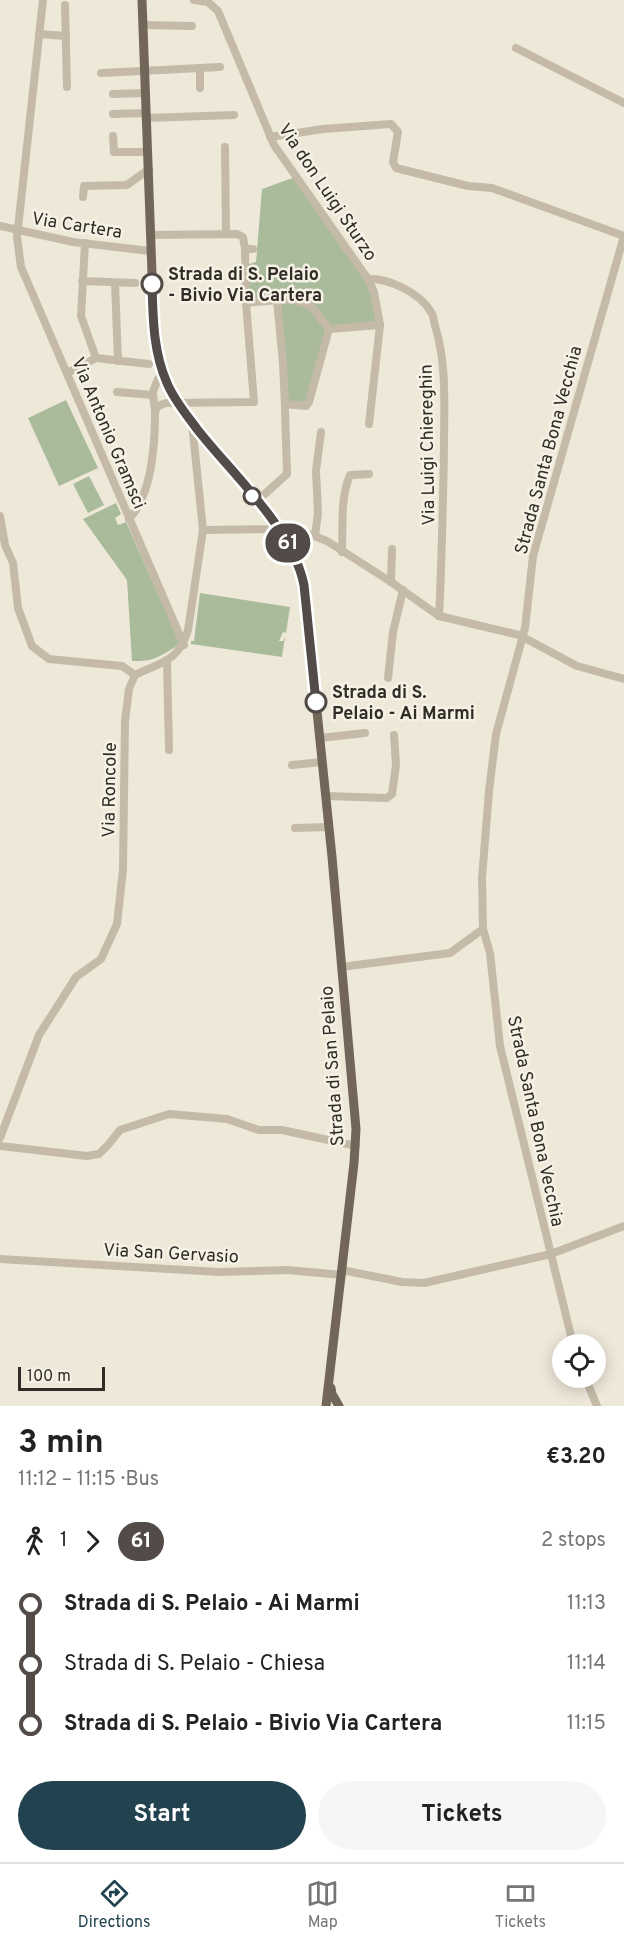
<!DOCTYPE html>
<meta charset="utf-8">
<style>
body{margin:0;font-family:Overpass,sans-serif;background:#f6f6f6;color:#222;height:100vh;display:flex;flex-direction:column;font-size:22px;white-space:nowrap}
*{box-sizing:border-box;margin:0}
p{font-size:20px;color:#767676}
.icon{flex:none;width:33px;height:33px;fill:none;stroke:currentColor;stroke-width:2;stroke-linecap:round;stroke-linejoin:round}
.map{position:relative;height:1406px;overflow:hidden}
.panel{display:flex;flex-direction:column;background:#fff;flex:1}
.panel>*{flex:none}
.badge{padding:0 12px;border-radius:20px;font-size:21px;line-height:39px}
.controls{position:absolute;left:552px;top:1334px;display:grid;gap:12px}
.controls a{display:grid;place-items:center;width:54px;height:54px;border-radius:50%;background:#fff;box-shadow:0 3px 15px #0003;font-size:30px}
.scale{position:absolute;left:18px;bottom:15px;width:87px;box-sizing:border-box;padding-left:6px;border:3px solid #312c26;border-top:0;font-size:16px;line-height:21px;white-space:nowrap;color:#312c26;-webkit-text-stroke:4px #f6f1e5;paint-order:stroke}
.map>.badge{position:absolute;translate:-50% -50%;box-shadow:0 0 0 3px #fff}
.legs{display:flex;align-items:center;gap:9px;height:66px;padding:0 18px;font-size:20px}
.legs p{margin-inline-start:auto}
.head{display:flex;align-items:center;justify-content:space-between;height:102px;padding:0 18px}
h1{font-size:33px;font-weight:700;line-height:45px}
.button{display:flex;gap:12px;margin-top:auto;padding:12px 18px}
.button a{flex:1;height:69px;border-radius:36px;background:#21424e;color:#fff;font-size:24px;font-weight:700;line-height:69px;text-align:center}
.button a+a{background:#f6f6f6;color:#222}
ul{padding:0 18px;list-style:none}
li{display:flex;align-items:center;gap:21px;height:60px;font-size:22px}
li i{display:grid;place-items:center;width:9px;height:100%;margin:0 8px;background:currentColor}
li i::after{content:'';width:15px;height:15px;margin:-8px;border:4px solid;border-radius:50%;background:#fff}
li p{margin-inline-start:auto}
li:first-child i{background:linear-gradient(#0000 50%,currentColor 0)}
li:last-child i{background:linear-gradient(currentColor 50%,#0000 0)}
.tabs{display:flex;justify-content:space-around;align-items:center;height:84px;border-top:2px solid #e0e0e0;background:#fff;font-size:16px;color:#767676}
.tabs a{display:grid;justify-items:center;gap:3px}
.tabs .selected{color:#21424e}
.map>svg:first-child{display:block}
</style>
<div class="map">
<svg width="624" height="1406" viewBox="0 0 624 1406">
<rect width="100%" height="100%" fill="#eee8d9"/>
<g fill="#aabb9b">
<polygon points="295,177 365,273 380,325 329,329 309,402 285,404 277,302 246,303 246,265 256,262 262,189"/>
<polygon points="66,400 98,468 59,486 28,418"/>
<polygon points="89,476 104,505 88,513 73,484"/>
<path d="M116,503L121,514L115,518L118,525L126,522L179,641V645C160,656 154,662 132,661L127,580L83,519Z"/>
<polygon points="200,593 290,607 286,633 283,632 279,641 283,641 285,637 282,657 191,644 191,641 194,641"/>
</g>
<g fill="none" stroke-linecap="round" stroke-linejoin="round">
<g stroke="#c4baa7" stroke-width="8">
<polyline points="43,0 17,237 21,267 184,645"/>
<polyline points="194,0 208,2 218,11 274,145 368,279 374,292 380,325 369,424"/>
<polyline points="65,5 67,87"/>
<polyline points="143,25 192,26"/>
<polyline points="39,34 66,36"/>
<polyline points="516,48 624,103"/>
<polyline points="101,73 220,67"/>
<polyline points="200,88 200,68"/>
<polyline points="113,94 146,93"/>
<polyline points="113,114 146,113"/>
<polyline points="147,118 234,115"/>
<polyline points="113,136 114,152 148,152"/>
<polyline points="270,137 323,129 391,124 398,132 393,162 396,168 468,186 492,188 624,236"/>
<polyline points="225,147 226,234"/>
<polyline points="83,197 84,186 127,185 149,169"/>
<polyline points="0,226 73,242 150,251"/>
<polyline points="150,235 237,234 243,237 245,249 253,249"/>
<polyline points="85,243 81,316 96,358"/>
<path d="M368,279C389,278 420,293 431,312C434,316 434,324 436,329C447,367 444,408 444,447C443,503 442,559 439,616"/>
<polyline points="82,281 135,283"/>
<polyline points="115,283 118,361"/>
<polyline points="277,300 283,363 285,407"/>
<path d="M246,303C263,302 297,295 311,307C318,312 323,322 329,329L380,325"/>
<polyline points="67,373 96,358 149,364"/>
<polyline points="117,392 153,395"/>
<polyline points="285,404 306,406 309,402 329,329"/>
<polyline points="155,412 158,406 166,403 254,402 246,303 245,249"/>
<polyline points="257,501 287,474 285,411"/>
<polyline points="0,516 5,545 13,563 18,608 32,646 49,659 122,666 135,675"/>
<path d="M129,519C152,495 155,444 155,412C155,406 153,399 153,393C154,386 159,378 162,371"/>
<polyline points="203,530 273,529 278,527"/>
<polyline points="284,536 295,533 306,533 327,541 391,582 439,616 519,635 577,666 624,679"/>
<polyline points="315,536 318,513 316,471 321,432"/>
<path d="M342,552C343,527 340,498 350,475L369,474"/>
<polyline points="391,582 392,549"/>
<polyline points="167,660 169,750"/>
<polyline points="388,678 393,632 403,590"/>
<polyline points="320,738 365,733"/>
<polyline points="292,765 322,762"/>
<polyline points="326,796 387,798 392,794 396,765 394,735"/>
<polyline points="295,828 329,827"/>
<polyline points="341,967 450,953 483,929"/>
<path d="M0,1138L39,1035L76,977L101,959L117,924L123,869L125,721L129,689L135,675C162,662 179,661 188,630L203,530L192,423"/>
<polyline points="0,1146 87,1156 99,1154 108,1145 120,1130 169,1114 227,1119 259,1130 282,1130 356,1146"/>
<polyline points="0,1259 219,1272 288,1270 342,1275"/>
<polyline points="342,1270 402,1282 424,1283 551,1254 624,1226"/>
<polyline points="573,1344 500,1046 490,953 483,929 482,878 489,791 496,734 525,628 533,556 624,236"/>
<polyline points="585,1377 597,1406"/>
</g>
<g stroke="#726659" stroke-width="9">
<path d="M142,0L154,328C161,415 237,467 284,536L295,555L304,585L332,857L356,1129L354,1163L326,1406"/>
<polyline points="331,1388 332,1394 339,1406"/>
</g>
</g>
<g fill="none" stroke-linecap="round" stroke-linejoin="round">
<defs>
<path id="line-1" d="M152,284C153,318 153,351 167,383C174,400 186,414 197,429C233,475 292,527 304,585L316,702"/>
</defs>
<use href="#line-1" stroke="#fff" stroke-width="14"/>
<use href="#line-1" stroke="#524b48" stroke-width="9"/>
</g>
<g fill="#fff" stroke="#524b48" stroke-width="3">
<circle cx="152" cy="284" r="10"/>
<circle cx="252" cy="496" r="8"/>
<circle cx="316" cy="702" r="10"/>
</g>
<g text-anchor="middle" stroke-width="5" stroke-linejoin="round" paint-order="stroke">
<g font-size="18" fill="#312c26" stroke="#f6f1e5">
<text transform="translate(328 192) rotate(56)" y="6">Via don Luigi Sturzo</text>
<text transform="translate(77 225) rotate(9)" y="6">Via Cartera</text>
<text transform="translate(109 433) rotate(67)" y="6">Via Antonio Gramsci</text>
<text transform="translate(427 445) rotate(-91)" y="6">Via Luigi Chiereghin</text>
<text transform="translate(548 450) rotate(-75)" y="6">Strada Santa Bona Vecchia</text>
<text transform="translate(109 790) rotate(-89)" y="6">Via Roncole</text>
<text transform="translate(332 1066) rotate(-94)" y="6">Strada di San Pelaio</text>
<text transform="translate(536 1121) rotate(78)" y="6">Strada Santa Bona Vecchia</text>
<text transform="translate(171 1253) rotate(3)" y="6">Via San Gervasio</text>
</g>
<g font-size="18" font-weight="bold" fill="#312c26" stroke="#f6f1e5" text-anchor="start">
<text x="168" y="280">Strada di S. Pelaio<tspan x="168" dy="21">- Bivio Via Cartera</tspan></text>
<text x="332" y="698">Strada di S.<tspan x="332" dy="21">Pelaio - Ai Marmi</tspan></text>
</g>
</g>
</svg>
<div class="controls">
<a><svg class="icon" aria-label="locate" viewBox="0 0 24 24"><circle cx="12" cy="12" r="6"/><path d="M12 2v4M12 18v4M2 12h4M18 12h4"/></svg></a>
</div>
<div class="scale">100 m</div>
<b class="badge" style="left:288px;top:543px;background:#524b48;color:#fff">61</b>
</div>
<section class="panel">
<div class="head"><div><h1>3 min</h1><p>11:12 – 11:15 · Bus</p></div><b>€3.20</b></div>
<div class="legs"><svg class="icon" aria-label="walk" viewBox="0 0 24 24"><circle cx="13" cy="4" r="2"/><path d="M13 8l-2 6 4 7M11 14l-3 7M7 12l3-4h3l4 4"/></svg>1<svg class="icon" aria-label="forward" viewBox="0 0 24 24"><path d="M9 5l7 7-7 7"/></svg><b class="badge" style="background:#524b48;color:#fff">61</b><p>2 stops</p></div>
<ul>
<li><i style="color:#524b48"></i><b>Strada di S. Pelaio - Ai Marmi</b><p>11:13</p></li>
<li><i style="color:#524b48"></i><span>Strada di S. Pelaio - Chiesa</span><p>11:14</p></li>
<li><i style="color:#524b48"></i><b>Strada di S. Pelaio - Bivio Via Cartera</b><p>11:15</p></li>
</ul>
<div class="button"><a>Start</a><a>Tickets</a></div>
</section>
<nav class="tabs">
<a class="selected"><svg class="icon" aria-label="directions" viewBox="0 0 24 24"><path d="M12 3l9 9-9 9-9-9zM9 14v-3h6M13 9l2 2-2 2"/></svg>Directions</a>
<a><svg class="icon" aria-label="map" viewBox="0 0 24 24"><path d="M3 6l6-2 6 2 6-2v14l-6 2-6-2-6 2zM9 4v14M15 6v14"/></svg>Map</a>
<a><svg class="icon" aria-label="tickets" viewBox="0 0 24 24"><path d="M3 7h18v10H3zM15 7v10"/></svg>Tickets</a>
</nav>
